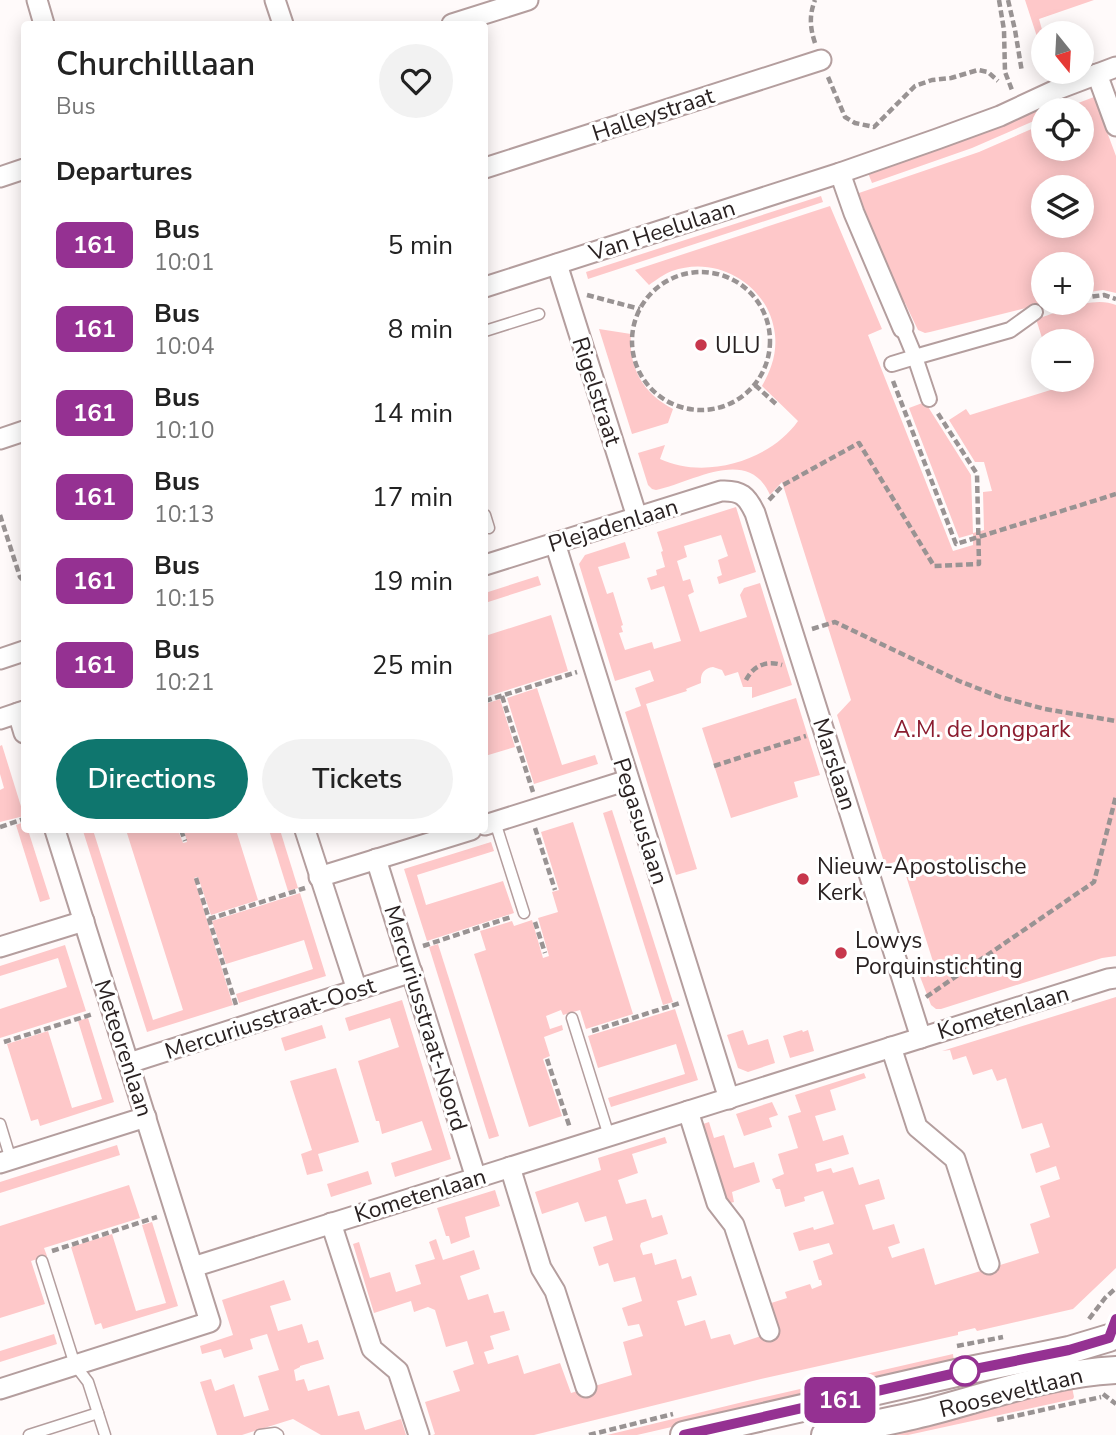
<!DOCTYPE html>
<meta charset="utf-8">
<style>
body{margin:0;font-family:"Nunito Sans",sans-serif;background:#f2f2f2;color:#222;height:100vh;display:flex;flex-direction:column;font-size:26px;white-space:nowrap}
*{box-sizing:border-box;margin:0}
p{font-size:23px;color:#767676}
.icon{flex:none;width:38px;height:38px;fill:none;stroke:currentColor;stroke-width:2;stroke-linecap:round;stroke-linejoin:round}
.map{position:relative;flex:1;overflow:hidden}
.side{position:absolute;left:21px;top:21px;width:467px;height:812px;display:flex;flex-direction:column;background:#fff;border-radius:7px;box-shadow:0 4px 18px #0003}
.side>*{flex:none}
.badge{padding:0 14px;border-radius:10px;font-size:24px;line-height:46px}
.needle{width:46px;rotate:162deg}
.controls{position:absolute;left:1031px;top:21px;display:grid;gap:14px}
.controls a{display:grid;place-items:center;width:63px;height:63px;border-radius:50%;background:#fff;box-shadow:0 4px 18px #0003;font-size:35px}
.map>.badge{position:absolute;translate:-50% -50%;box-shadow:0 0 0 4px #fff}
h2{padding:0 35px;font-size:26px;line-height:63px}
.round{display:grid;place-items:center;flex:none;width:74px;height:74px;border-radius:37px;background:#f2f2f2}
.summary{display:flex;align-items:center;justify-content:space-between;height:119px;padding:0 35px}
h1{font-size:33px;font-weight:600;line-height:52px}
.action{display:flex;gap:14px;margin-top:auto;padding:14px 35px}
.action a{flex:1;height:80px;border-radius:42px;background:#0f766e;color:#fff;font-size:28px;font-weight:600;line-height:80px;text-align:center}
.action a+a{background:#f2f2f2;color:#222}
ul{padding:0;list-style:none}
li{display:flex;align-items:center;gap:21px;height:84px;padding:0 35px}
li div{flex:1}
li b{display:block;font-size:26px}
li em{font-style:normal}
li .badge{min-width:77px;font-weight:700;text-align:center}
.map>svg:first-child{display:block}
</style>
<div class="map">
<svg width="1116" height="1435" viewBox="0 0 1116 1435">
<rect width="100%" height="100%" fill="#fffafa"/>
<g fill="#fec8c9" fill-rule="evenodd">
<polygon points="1025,0 1094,0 1039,19 1043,33 1042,52"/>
<path d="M1094,97L1116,156V293L1103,290L1082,293V264H1043V303H1046L930,332L925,333L918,330L905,303L902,304L856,194L979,152L1043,124V149H1082V110H1065V108ZM1043,187H1082V226H1043Z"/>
<polygon points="1051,102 1055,110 1043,110 1043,117 972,148 872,183 868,173 991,130"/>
<polygon points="821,196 823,202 588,279 586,272"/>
<path d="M830,206L882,329L868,335L953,551L973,545V534L959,538L909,408L925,402L971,475L973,533L984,530L983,492L992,491L984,462H975L949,420L966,409L970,415L1057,388L1055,380H1082V341H1043L1036,319C1060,312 1093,295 1116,305V956L1102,958L941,1009H936L931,1005L919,974L935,968L901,860L885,865L837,715L851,700L782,482L770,495C748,445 692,483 656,490L652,489L648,485L638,453L665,445L660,459C705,480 770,461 798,421L762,386C771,370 777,354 775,335C770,286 718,254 672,271C664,274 656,280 649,285L635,270Z"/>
<path d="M599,329L631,334C628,368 644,394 673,409L668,423L632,434Z"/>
<path d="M736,507L756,572L719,584L717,577L722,575L718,560L728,556L721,535L684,546L687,557L677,561L683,581L690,579L694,592L688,595L700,632L747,617L740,595L744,588L760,583L792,685L752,698V687H743L738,672L725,676L722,670L713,667C704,668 700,674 701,683L686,689L687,691L646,704L697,869L676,875L625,712L641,706L635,688L654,681L650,670L615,681L579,564L585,555L625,542L630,558L598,567L607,594L613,592L623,625L621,626L623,632L619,633L625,650L652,642L654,649L681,641L664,586L651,590L647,578L657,575L656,570L665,567L661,552L663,551L657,532Z"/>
<polygon points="538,576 541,585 485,603 485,593"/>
<polygon points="551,615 568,671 485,697 485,636"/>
<polygon points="537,688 562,765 595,755 598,764 534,784 507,698"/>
<polygon points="796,698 820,775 794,782 798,797 731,818 702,728"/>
<polygon points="500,699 515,747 485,756 485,704"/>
<polygon points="2,745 24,816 0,822 0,790 4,788 0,774 0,746"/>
<polygon points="612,810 673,1002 663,1005 603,813"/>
<polygon points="24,822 24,830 28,830 50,899 40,902 16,825"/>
<polygon points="573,822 633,1014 586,1029 580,1010 563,1015 561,1010 546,1016 550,1029 562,1025 563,1030 544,1037 550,1056 543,1059 562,1116 529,1127 474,954 486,950 480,931 512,921 514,926 532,920 543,958 549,956 538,918 558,912 552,892 559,890 541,832"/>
<polygon points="89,830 93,830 153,1020 183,1010 126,830 178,830 183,843 187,842 184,830 236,830 258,900 211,915 198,877 194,878 233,1005 147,1032 83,831"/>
<polygon points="269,830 280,830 298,888 288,891"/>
<polygon points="491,842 494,851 417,875 426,905 503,881 514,913 427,941 404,869"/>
<polygon points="300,893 326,976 239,1003 236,994 313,969 304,940 226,964 212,921"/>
<polygon points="438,944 499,1136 489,1139 429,947"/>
<polygon points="65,945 86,1011 0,1038 0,1009 67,987 58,958 0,976 0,966"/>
<polygon points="1116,997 1116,1268 1073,1309 977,1331 975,1328 958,1332 958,1335 761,1379 534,1435 433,1435 435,1434 425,1402 460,1391 453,1371 474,1364 467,1341 446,1347 435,1310 428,1307 414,1312 411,1301 374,1313 353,1244 359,1242 370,1278 390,1272 396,1292 421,1284 415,1265 435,1259 429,1242 436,1239 443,1260 474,1250 480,1269 460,1276 468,1300 488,1294 494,1313 504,1311 510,1330 490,1336 494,1349 484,1352 488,1364 518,1355 524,1374 560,1363 571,1393 632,1375 623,1342 643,1336 639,1324 628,1326 622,1308 642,1301 635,1277 614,1282 608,1263 599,1266 593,1247 613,1240 606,1216 585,1222 578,1202 542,1214 535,1192 601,1170 598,1158 665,1137 667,1143 632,1154 638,1173 618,1180 626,1204 646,1199 652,1218 662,1215 668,1234 641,1243 640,1246 643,1255 652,1253 655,1265 676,1259 682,1279 691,1276 697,1295 677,1301 685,1326 705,1320 711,1339 730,1334 734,1345 776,1331 768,1304 787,1298 785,1292 810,1284 812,1289 822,1285 821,1280 819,1280 813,1261 833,1254 829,1243 799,1251 793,1233 813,1227 814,1230 834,1224 823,1191 804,1197 805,1201 785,1207 780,1189 776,1189 772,1179 784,1174 778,1154 798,1148 788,1116 801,1112 795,1095 864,1073 866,1078 830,1090 836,1110 815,1116 823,1141 843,1135 849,1154 815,1164 817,1172 831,1168 833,1173 853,1167 859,1185 879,1179 885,1199 865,1205 873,1230 894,1224 900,1243 888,1247 892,1258 924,1248 935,1285 1039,1253 1030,1224 1050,1217 1040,1186 1060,1179 1056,1166 1036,1173 1030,1154 1050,1147 1042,1123 1022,1129 1006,1078 997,1081 992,1069 973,1075 966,1056 953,1060 950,1050 942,1051"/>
<polygon points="402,1000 451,1159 395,1177 391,1163 432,1150 422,1121 382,1134 379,1121 376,1121 358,1061 399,1047 390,1018 349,1031 345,1018"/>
<polygon points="675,1009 698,1080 611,1107 608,1098 685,1074 676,1044 598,1068 588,1036"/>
<polygon points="88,1018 114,1102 40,1126 38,1119 31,1121 7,1044 48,1031 72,1108 102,1099 78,1021"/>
<polygon points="322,1025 326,1038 285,1051 281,1038"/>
<polygon points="743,1030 748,1045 768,1039 775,1063 748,1072 738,1068 727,1035"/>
<polygon points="802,1030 803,1032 808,1030 814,1051 790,1058 783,1036"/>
<polygon points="336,1068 359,1142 318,1154 323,1171 307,1175 301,1154 312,1150 290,1081"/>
<polygon points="772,1102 778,1115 769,1118 772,1127 744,1136 736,1114"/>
<polygon points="709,1122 714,1138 724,1135 734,1168 754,1162 760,1182 732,1192 734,1202 730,1203 725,1201 700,1125"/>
<polygon points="117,1145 120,1155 0,1193 0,1182"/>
<polygon points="368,1171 372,1184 331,1197 327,1184"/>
<polygon points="129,1185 140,1218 44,1248 47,1256 31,1261 45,1304 0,1318 0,1226"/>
<polygon points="495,1190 500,1206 465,1217 470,1237 451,1244 449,1236 446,1236 437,1208"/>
<polygon points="152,1222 178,1306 103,1329 101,1323 95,1325 71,1247 112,1234 136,1311 166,1303 142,1225"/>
<polygon points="284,1280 291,1300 270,1306 278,1331 302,1324 308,1343 318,1340 324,1359 300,1366 300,1367 294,1370 296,1381 304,1379 308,1391 329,1385 338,1416 359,1411 365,1430 401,1419 406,1435 321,1435 293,1419 242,1435 217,1435 200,1382 211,1379 215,1391 234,1384 244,1417 269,1410 258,1376 279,1370 267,1334 250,1339 253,1349 224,1358 221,1349 202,1354 200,1346 233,1335 222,1300"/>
<polygon points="54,1334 57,1344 0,1362 0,1351"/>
<polygon points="953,1354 954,1362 637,1435 607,1435 743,1402"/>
<polygon points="1071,1382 1074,1397 1073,1399 908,1435 873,1435"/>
</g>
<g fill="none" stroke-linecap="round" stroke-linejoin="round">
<defs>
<g id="service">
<polyline points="485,331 539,314"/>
<polyline points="485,515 489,528"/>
<polyline points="495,822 524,913"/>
<polyline points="572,1018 609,1136"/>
<polyline points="0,1124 11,1160"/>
<polyline points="42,1261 75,1365 88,1382 105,1435"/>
<polyline points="29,1435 98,1413"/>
<polyline points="260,1435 275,1433 278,1435"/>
</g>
<g id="pedestrian">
<polyline points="903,328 915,357 1010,330 1035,312"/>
<polyline points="892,364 915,357 929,399"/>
</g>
<g id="minor">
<polyline points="37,0 44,24"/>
<polyline points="275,0 283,24"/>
<polyline points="452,24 528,0"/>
<polyline points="1097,74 1116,126"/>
<polyline points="485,168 821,60"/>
<polyline points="840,173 854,213 903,328"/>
<polyline points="0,177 24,169"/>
<polyline points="557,264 637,517"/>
<polyline points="485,287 840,173 937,139 1000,116 1058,89 1116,67"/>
<polyline points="0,439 24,431"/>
<polyline points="555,543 729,1099"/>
<path d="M485,565L721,491C741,490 747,496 755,513L921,1038"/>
<polyline points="0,659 24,651"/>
<polyline points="18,713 24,733"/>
<polyline points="0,719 24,711"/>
<polyline points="485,825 628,780"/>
<polyline points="305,830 357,990"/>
<polyline points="376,859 476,1178"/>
<polyline points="319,877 471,830"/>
<polyline points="0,947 84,921"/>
<polyline points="891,1047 917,1127 955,1159 989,1264"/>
<polyline points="129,1063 412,972"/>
<polyline points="688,1111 717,1203 734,1225 769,1331"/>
<polyline points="0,1163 146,1117"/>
<polyline points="510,1167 541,1268 555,1291 586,1387"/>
<polyline points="331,1223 372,1349 398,1371 419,1435"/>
<polyline points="193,1267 1108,979 1116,978"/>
<polyline points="0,1389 210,1322 55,830"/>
</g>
<g id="secondary">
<polyline points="684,1435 965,1371 1069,1350 1109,1338"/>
<path d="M825,1435C861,1426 899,1420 936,1410C995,1394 1054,1373 1116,1370"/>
</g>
</defs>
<use href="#service" stroke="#b49e9e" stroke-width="13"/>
<use href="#pedestrian" stroke="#b49e9e" stroke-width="18"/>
<use href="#minor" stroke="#b49e9e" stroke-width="23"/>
<use href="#secondary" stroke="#b49e9e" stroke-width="30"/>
<g stroke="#999393" stroke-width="4.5" stroke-dasharray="7 3.5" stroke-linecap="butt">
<polyline points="999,0 1004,30 1005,72 1012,90"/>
<polyline points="1008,0 1015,30 1022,72"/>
<path d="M815,43C810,28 809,15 815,0"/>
<polyline points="828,77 845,117 855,123 874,127 915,86 932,80 951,78 978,70 988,72 998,81"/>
<circle cx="701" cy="341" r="69"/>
<polyline points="587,295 640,309"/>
<polyline points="1082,298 1104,295 1116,299"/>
<polyline points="1050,308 1067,303"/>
<polyline points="893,381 956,544 1116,494"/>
<polyline points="755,385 776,404"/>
<polyline points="769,500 783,485 859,443 934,566 979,564 977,474 937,412"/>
<polyline points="0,515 20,577 24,581"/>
<polyline points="812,629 835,622 959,681 1000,697 1045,709 1116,721"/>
<path d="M746,680C753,666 766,660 782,665"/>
<polyline points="502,696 533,792"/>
<polyline points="485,701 577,672"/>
<polyline points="714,766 806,736"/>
<polyline points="0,827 24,819"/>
<polyline points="535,828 555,890"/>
<polyline points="181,830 185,841"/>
<polyline points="196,878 237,1008"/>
<polyline points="209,919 305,888"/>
<polyline points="535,922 545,953"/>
<polyline points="423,946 511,917"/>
<polyline points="926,997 1094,882 1116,796"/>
<polyline points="592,1031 680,1003"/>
<polyline points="4,1042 93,1014"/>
<polyline points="547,1059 570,1128"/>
<polyline points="52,1251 157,1217"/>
<polyline points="1089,1319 1105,1298 1116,1288"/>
<polyline points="957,1346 1003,1337"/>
<polyline points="1103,1394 1116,1404"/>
<polyline points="997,1420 1101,1397"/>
<polyline points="589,1435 673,1414"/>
</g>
<use href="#service" stroke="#fff" stroke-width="10"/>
<use href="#pedestrian" stroke="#fff" stroke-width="14"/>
<use href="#minor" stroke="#fff" stroke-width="19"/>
<use href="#secondary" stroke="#fff" stroke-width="26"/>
</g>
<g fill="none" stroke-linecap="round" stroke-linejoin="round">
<defs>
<polyline id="line" points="684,1435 965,1371 1069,1350 1109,1338 1116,1319"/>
</defs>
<use href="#line" stroke="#fff" stroke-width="16"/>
<use href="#line" stroke="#953192" stroke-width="10"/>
</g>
<g fill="#c7374c" stroke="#fff" stroke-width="2.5">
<circle cx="701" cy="345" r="7"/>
<circle cx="803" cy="879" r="7"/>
<circle cx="841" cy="953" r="7"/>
</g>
<circle fill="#fff" stroke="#953192" stroke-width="3.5" cx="965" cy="1371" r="14"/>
<g text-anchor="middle" stroke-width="6" stroke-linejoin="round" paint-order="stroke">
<g font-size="23" fill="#2a2222" stroke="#fff">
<text transform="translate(653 114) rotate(-18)" y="8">Halleystraat</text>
<text transform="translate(662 230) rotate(-18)" y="8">Van Heelulaan</text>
<text transform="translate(597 391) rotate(72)" y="8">Rigelstraat</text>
<text transform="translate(613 525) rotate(-17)" y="8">Plejadenlaan</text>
<text transform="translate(835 764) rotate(72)" y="8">Marslaan</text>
<text transform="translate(641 821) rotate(72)" y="8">Pegasuslaan</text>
<text transform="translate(1003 1012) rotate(-17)" y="8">Kometenlaan</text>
<text transform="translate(270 1018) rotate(-18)" y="8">Mercuriusstraat-Oost</text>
<text transform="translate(426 1018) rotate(73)" y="8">Mercuriusstraat-Noord</text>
<text transform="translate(124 1048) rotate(72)" y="8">Meteorenlaan</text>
<text transform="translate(420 1195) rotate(-17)" y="8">Kometenlaan</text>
<text transform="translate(1011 1392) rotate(-14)" y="8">Rooseveltlaan</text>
</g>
<g font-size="23" fill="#2a2222" stroke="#fff" text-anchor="start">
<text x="715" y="353">ULU</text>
<text x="817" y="874">Nieuw-Apostolische<tspan x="817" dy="26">Kerk</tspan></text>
<text x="855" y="948">Lowys<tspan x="855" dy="26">Porquinstichting</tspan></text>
</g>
<g font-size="23" fill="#8b1c2f" stroke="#fff">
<text x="982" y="737">A.M. de Jongpark</text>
</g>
</g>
</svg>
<div class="controls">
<a><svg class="needle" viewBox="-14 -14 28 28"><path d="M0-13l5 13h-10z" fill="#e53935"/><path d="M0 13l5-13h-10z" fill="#767676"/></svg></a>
<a><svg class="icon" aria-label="locate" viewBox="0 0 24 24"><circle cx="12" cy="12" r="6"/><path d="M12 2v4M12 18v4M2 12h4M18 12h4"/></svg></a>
<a><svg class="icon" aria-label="layers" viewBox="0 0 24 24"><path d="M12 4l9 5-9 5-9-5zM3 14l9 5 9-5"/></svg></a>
<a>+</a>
<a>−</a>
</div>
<b class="badge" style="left:840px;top:1400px;background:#953192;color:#fff">161</b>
<section class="side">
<div class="summary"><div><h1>Churchilllaan</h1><p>Bus</p></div><a class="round"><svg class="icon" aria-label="heart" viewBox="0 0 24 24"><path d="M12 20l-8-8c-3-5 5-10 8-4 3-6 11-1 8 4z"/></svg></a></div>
<h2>Departures</h2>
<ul>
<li><span class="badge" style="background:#953192;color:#fff">161</span><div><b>Bus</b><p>10:01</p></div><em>5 min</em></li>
<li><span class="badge" style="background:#953192;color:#fff">161</span><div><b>Bus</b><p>10:04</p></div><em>8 min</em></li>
<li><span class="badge" style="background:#953192;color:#fff">161</span><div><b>Bus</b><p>10:10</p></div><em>14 min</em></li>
<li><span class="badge" style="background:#953192;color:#fff">161</span><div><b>Bus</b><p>10:13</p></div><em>17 min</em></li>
<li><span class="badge" style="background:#953192;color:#fff">161</span><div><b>Bus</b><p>10:15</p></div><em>19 min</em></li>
<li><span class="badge" style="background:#953192;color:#fff">161</span><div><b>Bus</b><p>10:21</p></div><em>25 min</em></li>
</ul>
<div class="action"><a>Directions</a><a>Tickets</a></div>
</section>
</div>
